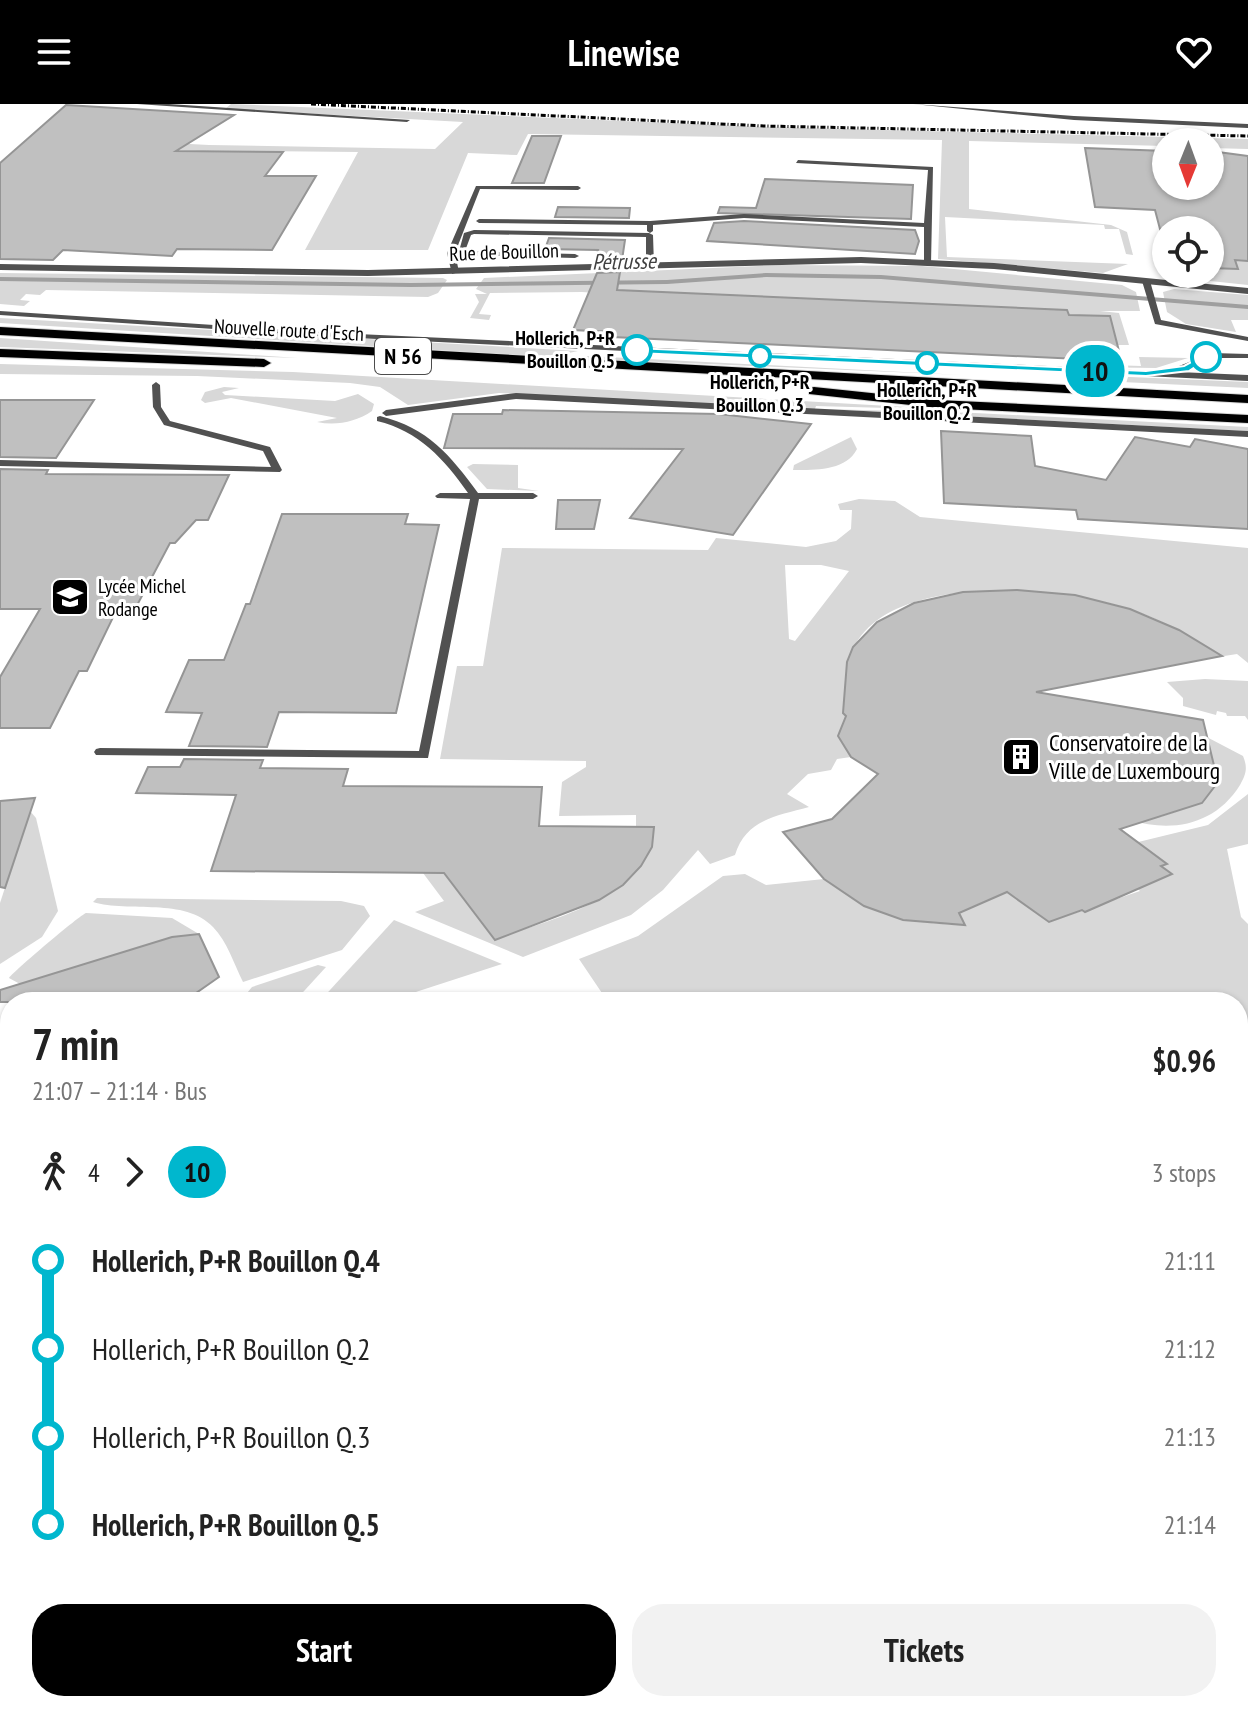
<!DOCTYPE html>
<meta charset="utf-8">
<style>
body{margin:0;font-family:"PT Sans Narrow",sans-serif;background:#f2f2f2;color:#222;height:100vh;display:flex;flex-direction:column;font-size:30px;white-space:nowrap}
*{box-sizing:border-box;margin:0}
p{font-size:26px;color:#767676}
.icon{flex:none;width:44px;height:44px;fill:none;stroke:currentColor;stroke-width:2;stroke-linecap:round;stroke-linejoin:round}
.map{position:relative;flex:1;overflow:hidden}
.details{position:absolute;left:0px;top:888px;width:1248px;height:720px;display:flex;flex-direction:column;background:#fff;border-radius:32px 32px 0 0;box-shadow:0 2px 6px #0004}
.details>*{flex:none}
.badge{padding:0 16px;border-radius:26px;font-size:28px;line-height:52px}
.needle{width:52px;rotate:181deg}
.fabs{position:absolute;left:1152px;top:24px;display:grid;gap:16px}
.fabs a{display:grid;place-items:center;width:72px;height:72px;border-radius:50%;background:#fff;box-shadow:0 2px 6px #0004;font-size:40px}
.map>.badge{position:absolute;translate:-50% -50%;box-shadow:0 0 0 4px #fff}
.legs{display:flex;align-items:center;gap:12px;height:88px;padding:0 32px;font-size:26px}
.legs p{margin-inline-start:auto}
.head{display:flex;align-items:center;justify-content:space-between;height:136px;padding:0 32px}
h1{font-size:44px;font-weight:800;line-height:60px}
.button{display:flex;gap:16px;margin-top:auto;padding:16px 32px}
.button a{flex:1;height:92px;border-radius:32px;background:#000;color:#fff;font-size:32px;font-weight:800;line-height:92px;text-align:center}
.button a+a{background:#f2f2f2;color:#222}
ul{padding:0 32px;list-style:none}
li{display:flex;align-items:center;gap:28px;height:88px;font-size:30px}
li i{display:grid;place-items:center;width:12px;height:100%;margin:0 10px;background:currentColor}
li i::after{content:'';width:20px;height:20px;margin:-10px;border:6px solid;border-radius:50%;background:#fff}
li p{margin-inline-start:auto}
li:first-child i{background:linear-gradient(#0000 50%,currentColor 0)}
li:last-child i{background:linear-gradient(currentColor 50%,#0000 0)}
header{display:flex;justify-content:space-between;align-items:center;height:104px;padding:0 32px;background:#000;color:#fff;font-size:36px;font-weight:800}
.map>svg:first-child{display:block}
</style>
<header><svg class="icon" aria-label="menu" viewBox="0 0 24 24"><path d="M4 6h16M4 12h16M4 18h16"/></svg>Linewise<svg class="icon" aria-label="heart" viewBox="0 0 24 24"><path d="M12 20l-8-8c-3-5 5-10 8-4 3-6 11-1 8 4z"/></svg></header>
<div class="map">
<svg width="1248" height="1608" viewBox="0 0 1248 1608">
<rect width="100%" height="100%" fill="#fff"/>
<g fill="#d8d8d8" fill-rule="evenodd">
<polygon points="231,0 763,23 1248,35 1248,45 1210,44 1210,38 1166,38 1166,42 969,37 969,105 1111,121 1127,128 1133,151 1126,150 1119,125 1105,125 1104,121 945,113 947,153 1128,160 1103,169 938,155 942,36 528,30 517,51 468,49 428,146 305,146 358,48 16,45 38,32 209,41 435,45 463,18 225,5"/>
<path d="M1235,156L1248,157V181L1173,173C1166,171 1164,168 1162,161H1166V170H1210V164L1237,165Z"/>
<polygon points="780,161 922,162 1122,181 1136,188 1140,207 1100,207 1119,209 1129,241 1115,241 1109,212 1069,211 1067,206 630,187 627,191 582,188 490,189 479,210 491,211 489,216 470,214 479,198 475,190 487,190 476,185 484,174"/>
<polygon points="0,169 443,174 447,176 438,189 428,193 46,186 40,191 26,190 20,196 30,197 24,202 0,200"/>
<polygon points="1174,185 1248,191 1248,216 1231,216 1236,228 1186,220 1167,208 1163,188"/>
<polygon points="0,214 578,247 550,253 0,219"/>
<polygon points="0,234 298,254 0,243"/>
<polygon points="588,252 962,271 569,254"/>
<polygon points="1139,253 1188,254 1156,264 1080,263 1079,260 1141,262"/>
<polygon points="0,260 293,268 959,306 816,302 815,305 499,289 408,301 380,283 350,279 197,272 0,270"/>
<polygon points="1083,271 1248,278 1248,284 1101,277"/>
<path d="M224,283L239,284L222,288L225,291L335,297L358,290L374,300L372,307C356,318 336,322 317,318L337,314L231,294L205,299L201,296L205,288Z"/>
<polygon points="825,305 975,309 1248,323 1248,327"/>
<path d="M851,333L857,345C846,367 815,366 793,366L794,361Z"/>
<polygon points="473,360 518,361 518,384 539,387 487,385 467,363"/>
<path d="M859,395L895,397L920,413L1248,444V559L1237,550L1218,553C1190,532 1161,515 1127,504C1055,482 854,462 846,573L870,597L843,608L846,612L838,632L851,653L837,655L831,666L808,670L787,690L809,703C777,712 746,715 735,751L710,760L698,746L663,786L631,811L523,853L415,808L444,797L423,769H444L495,835C554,814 645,796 654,723L636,722V711L559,712L562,678L586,663V657L440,655L457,562H483L502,444L708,446L716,434L806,443L836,437L851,425L852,406H840L838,400ZM785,461H821L849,467L795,537L789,535Z"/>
<polygon points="1205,575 1248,577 1248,616 1245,612 1227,612 1226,609 1217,607 1216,611 1183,602 1183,594 1167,578"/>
<path d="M1201,630L1243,652C1248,664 1246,670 1240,681C1215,721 1172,729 1130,716L1132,712L1160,713L1202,699L1218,678L1212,652L1193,654Z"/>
<path d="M1248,690V740L1227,745L1241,813L1248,820V1006L1238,1010V898H608L579,855L638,832L723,772L745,770L766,781L824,775C874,808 904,820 964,821L939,767L1010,781L1028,803L1049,818L1140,787L1137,784L1171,770L1161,762L1166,759L1152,749L1126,741L1208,721Z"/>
<polygon points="30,707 36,714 58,807 42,833 0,860 0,799"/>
<path d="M97,794L341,797L364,802L370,812L342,846L243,878C234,860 227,837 213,823C185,793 129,809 93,798Z"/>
<path d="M86,809L172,814L199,830L172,833L20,880L9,874C15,866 80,811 86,809Z"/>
<polygon points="394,816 502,860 385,898 319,898"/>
<polygon points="318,861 326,863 294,898 251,898 247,889 252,883"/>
<polygon points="1248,1074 1248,1608 1011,1608 1006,1598 1238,1598 1238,1078"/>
</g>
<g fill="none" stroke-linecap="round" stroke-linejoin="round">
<polygon fill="#9f9f9f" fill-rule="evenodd" points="766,169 881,171 1248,201 1248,205 881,175 766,173 667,180 411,183 0,177 0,173 411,179 667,176"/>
</g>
<g fill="#c0c0c0" stroke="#959595" stroke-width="2">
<polygon points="66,1 234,11 176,47 283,48 265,72 316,72 272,146 177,145 172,152 63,146 53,156 0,155 0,59"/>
<polygon points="532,32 561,32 544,79 512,79"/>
<polygon points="1085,44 1166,47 1166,82 1210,82 1210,47 1248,52 1248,157 1235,156 1238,165 1210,164 1210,126 1166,126 1166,148 1155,106 1095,103"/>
<polygon points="765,75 913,81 911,115 718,109 720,103 756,104"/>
<polygon points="558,103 630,104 629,114 555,113"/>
<polygon points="744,117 915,126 919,137 915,150 707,137 714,119"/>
<polygon points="549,134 625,136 622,156 602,157 605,150 597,150 598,146 545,145"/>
<polygon points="620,168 617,186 1067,206 1069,211 1110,212 1120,251 1079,250 1078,255 613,233 614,228 573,226 597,169"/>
<polygon points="0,296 94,296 56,354 0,353"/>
<polygon points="503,306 719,310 811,320 733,431 630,414 683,345 444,344 453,310 502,310"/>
<polygon points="941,327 1031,332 1035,362 1106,376 1135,333 1190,343 1195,335 1248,345 1248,425 1078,415 1076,406 944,399"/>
<polygon points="0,365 48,366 46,370 229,371 208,416 196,416 175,439 170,439 134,507 117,505 87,567 79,567 50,624 0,624 0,573 40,505 0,505"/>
<polygon points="558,396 600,396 594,425 556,425"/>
<polygon points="282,410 408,410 405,420 439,421 396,609 279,608 267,643 189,642 202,609 166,608 189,556 224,556 246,500 250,500"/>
<polygon points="1017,486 1075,491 1130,505 1179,526 1222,552 1036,588 1203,616 1218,678 1202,699 1120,725 1167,760 1161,762 1172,770 1085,808 1082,806 1049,818 1007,788 959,809 965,821 903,816 864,802 824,775 783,728 832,715 878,670 851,653 838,632 846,612 843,609 847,558 853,543 877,518 914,499 963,488"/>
<polygon points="184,655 263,656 260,664 348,665 343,682 542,683 539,722 654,723 652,743 641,762 623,781 599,796 495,836 444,769 211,767 236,691 136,689 148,663 180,663"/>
<polygon points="35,694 5,784 0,783 0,697"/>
<polygon points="199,830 219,873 196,889 167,898 0,898 0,886 172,833"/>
</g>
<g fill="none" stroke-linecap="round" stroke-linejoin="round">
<defs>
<g id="trunk">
<polygon points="0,223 1248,291 1248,299 0,231"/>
<polygon points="0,245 264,255 271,259 264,263 0,253"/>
<polygon points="814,283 938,296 1248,311 1248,319 938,304 809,290 809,284"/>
</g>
</defs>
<use href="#trunk" stroke="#dbdbdb" stroke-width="2"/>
<g fill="#515151" fill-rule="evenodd">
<polygon points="137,0 169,0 410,16 407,18"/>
<polygon points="798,56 933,63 931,160 924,158 924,123 744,114 653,121 653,127 650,129 647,127 647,121 479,119 476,117 479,115 650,117 744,110 924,119 928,66 796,59"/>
<polygon points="476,82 578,82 581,84 578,86 480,85 455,149 459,168 452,170 447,149"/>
<polygon points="474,126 649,129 653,131 654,161 650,163 646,161 646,133 474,130 471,131 465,147 575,150 579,152 575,154 458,151 464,129"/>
<polygon points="1146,175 1150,177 1161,216 1248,233 1248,237 1155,220 1142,177"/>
<polygon points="0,207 336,229 1175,268 1174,264 1212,249 1248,250 1248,254 1213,254 1178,268 1248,271 1248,277 336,233 0,211"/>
<polygon points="156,278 160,281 161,303 170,317 270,343 282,366 280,368 0,362 0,356 271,363 263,347 164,321 153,303 152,281"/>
<polygon points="516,289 1248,327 1248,333 516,295 386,312 382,309 386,306"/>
<path d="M380,312C428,324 450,351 478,389H533L538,392L533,395H479L428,654L96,651L94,648L96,645L100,644L419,647L470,395L437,394L435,392L440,389H468C444,355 419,327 377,317V313Z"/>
<polygon points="10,1397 10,1415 0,1419 0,1401"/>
<polygon points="10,1428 10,1447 0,1452 0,1432"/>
</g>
<g fill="#515151" fill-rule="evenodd">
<polygon points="913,0 1074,12 1248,20 1248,24 1074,16"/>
<polygon points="1248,1033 1248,1048 1238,1051 1238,1036"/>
<polygon points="10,1583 10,1598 22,1598 19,1605 13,1608 0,1608 0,1588"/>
<polygon points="943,1598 970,1598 974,1608 948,1608"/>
</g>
<polygon fill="#515151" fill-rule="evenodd" points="861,153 994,159 1248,184 1248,190 994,165 861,159 368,172 0,166 0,160 368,166"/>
<use href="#trunk" fill="#000" fill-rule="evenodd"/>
<polyline stroke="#000" stroke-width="3" stroke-dasharray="5 2 1 2" stroke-linecap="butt" points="311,0 764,22 1248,32"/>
</g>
<polygon fill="#00b7ce" stroke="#fff" stroke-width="2" points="634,244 1146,267 1184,262 1206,250 1210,253 1189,267 1146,272 637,249"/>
<defs>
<symbol id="school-square" viewBox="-11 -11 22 22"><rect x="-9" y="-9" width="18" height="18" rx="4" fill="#000" stroke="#fff"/><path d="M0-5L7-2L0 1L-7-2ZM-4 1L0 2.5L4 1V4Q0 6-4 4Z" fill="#fff"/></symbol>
<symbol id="building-square" viewBox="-11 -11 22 22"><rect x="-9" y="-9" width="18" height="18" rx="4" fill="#000" stroke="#fff"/><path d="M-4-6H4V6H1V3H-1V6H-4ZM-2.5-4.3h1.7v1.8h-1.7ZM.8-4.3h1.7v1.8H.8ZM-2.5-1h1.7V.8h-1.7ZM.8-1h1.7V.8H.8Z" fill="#fff"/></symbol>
</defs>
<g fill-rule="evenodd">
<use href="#school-square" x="48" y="471" width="44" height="44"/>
<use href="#building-square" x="999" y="631" width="44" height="44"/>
</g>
<g fill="#fff" stroke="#00b7ce" stroke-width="4">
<circle cx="637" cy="246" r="14"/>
<circle cx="760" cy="252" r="10"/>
<circle cx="1206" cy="253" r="14"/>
<circle cx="927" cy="259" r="10"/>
</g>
<g text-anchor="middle" stroke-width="6" stroke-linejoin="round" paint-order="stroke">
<g font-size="20" fill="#000" stroke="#fff">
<text transform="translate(504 148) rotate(-2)" y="7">Rue de Bouillon</text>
<text transform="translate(289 226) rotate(3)" y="7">Nouvelle route d'Esch</text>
</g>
<g font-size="20" font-weight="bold" fill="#000" stroke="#fff">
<text x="615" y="241" text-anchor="end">Hollerich, P+R<tspan x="615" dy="23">Bouillon Q.5</tspan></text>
<text x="760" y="285">Hollerich, P+R<tspan x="760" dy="23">Bouillon Q.3</tspan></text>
<text x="927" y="293">Hollerich, P+R<tspan x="927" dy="23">Bouillon Q.2</tspan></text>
</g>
<g font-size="20" fill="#000" stroke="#fff" text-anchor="start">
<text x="98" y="489">Lycée Michel<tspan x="98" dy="23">Rodange</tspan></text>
</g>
<g font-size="22" font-style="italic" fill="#404040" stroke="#fff">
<text transform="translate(624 157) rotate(-1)" y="8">Pétrusse</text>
</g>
<rect fill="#fff" stroke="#4c4c4c" stroke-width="2" x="375" y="234" width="56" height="36" rx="6"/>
<g font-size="22" font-weight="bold" fill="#000">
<text x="403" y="260">N 56</text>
</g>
<g font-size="24" fill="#000" stroke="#fff" text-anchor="start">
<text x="1049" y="647">Conservatoire de la<tspan x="1049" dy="28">Ville de Luxembourg</tspan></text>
</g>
</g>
</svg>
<div class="fabs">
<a><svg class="needle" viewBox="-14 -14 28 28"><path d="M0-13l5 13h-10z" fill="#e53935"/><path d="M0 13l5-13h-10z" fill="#767676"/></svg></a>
<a><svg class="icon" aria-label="locate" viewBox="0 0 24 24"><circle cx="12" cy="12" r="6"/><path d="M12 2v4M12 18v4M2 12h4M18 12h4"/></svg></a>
</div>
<b class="badge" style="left:1095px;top:267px;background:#00b7ce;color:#111">10</b>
<section class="details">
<div class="head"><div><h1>7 min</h1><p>21:07 – 21:14 · Bus</p></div><b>$0.96</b></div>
<div class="legs"><svg class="icon" aria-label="walk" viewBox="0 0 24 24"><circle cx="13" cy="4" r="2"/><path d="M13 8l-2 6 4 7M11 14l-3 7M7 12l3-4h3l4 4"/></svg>4<svg class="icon" aria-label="forward" viewBox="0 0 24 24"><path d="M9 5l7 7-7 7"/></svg><b class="badge" style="background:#00b7ce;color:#111">10</b><p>3 stops</p></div>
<ul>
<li><i style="color:#00b7ce"></i><b>Hollerich, P+R Bouillon Q.4</b><p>21:11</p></li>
<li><i style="color:#00b7ce"></i><span>Hollerich, P+R Bouillon Q.2</span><p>21:12</p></li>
<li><i style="color:#00b7ce"></i><span>Hollerich, P+R Bouillon Q.3</span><p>21:13</p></li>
<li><i style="color:#00b7ce"></i><b>Hollerich, P+R Bouillon Q.5</b><p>21:14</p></li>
</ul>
<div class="button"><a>Start</a><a>Tickets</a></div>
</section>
</div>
